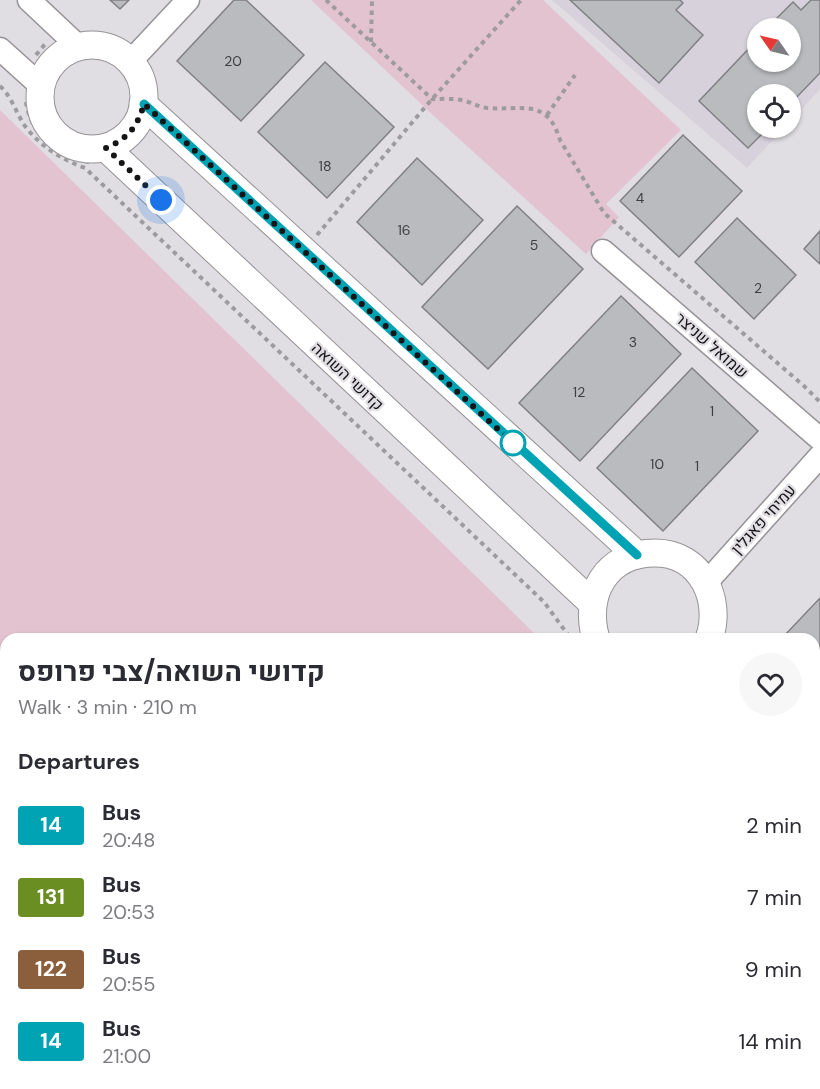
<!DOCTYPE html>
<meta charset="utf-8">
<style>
body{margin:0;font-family:"DM Sans",Heebo,sans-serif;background:#f7f7f7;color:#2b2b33;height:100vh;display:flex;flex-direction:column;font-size:22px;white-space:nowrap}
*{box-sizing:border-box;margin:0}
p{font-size:20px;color:#7c7c81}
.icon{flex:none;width:33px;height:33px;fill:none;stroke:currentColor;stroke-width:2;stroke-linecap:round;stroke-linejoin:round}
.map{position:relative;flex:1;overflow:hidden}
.details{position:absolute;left:0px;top:633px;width:820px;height:456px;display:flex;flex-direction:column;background:#fff;border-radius:18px 18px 0 0;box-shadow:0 2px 4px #0004}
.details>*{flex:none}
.badge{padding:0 12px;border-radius:4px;font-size:21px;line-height:39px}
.needle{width:39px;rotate:304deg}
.fabs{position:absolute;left:747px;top:18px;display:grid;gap:12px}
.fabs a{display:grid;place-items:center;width:54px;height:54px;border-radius:50%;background:#fff;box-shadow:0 2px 4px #0004;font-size:30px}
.you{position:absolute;width:30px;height:30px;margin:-15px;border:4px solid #fff;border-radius:50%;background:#1a73e8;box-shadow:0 0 0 9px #1a73e833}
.map>.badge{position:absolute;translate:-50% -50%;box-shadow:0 0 0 3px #fff}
h2{padding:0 18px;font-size:22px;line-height:54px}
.round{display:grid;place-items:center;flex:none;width:63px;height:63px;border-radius:32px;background:#f7f7f7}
.summary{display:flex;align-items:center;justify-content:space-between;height:102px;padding:0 18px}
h1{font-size:28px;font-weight:700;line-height:45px}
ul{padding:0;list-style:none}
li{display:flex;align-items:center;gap:18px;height:72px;padding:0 18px}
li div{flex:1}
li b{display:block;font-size:22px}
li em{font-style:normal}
li .badge{min-width:66px;font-weight:700;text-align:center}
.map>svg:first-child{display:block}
</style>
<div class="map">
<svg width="820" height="1089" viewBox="0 0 820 1089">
<rect width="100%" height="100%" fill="#e0dee2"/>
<path fill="#d7d1dc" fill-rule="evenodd" d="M552,0H820V89L791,121L790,94H758V128H784L747,168ZM758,28H790V62H758Z"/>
<g fill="#e3c3cf">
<polygon points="311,0 543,0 681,130 606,204 619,217 586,254 435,117"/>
<polygon points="0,110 540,639 6,639 6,845 0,838"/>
<polygon points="815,890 820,895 820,1089 224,1089 219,1083 814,1083"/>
</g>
<g fill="#babbbf" stroke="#818185" stroke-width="1.5">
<polygon points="110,0 129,0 120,9"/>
<polygon points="234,0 246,0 304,55 241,121 177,61"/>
<polygon points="570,0 680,0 683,3 676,10 703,35 659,83"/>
<polygon points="811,0 820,0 820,73 790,104 790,94 758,94 758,128 768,128 748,148 699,101 758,39 758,62 790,62 790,28 767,28 793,2 801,10"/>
<polygon points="325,62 394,127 327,198 258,132"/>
<polygon points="683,135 742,191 679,257 620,201"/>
<polygon points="417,158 483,220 422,285 357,222"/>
<polygon points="517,206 583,269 488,369 422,307"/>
<polygon points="737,218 796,275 754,319 695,262"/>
<polygon points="820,231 820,264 804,249"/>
<polygon points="621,296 681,354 580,461 519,403"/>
<polygon points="692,368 758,431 663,531 597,468"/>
<polygon points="820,598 820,670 814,665 814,639 787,639 784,636"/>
</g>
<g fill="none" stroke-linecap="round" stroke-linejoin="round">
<defs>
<g id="minor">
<polyline points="29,0 79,47"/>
<polyline points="0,49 41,86"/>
<polyline points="130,62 188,0"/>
<polyline points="603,251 820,439"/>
<polyline points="706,583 820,456"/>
</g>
<g id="tertiary">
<circle cx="92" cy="97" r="52"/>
<polyline points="143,104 637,555"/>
<polyline points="106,148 592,603"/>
<path d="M596,639C583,595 606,553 655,553C701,553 723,600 709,639"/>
<polyline points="814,725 820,731"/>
<polyline points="814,816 820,821"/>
<polyline points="0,962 6,970"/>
<polyline points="0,1065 6,1073"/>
<polyline points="91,1083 96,1089"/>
</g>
</defs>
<use href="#minor" stroke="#959397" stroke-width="25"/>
<use href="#tertiary" stroke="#959397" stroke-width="29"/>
<g stroke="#9d9b9e" stroke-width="4" stroke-dasharray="4.5 4.5" stroke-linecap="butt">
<path d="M326,0L432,99C442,99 455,98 465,101C473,103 479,107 487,108C522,111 547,97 560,140L604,213L804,386L820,402"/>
<polyline points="371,42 372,0"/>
<polyline points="36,55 46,43"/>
<path d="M0,86C12,97 16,113 25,126C41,147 61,159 85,168L544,602L571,639"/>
<path d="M26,102C30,133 57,159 89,162"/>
<polyline points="547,115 575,75"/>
<polyline points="317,235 432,99 521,0"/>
<polyline points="814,851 820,856"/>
<polyline points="0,917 6,925"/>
<polyline points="130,1083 134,1089"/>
</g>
<use href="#minor" stroke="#fff" stroke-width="22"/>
<use href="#tertiary" stroke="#fff" stroke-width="27"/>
</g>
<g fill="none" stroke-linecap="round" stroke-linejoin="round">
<defs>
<polyline id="line" points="144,104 637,555"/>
</defs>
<use href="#line" stroke="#fff" stroke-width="14"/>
<use href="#line" stroke="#00a3b4" stroke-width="9"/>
<path stroke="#151416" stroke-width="6" stroke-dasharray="0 10.8" d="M161,200L106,148C128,138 137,128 144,104L513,443"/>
</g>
<circle fill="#fff" stroke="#00a3b4" stroke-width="3" cx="513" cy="443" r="12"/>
<g text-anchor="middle" stroke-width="4.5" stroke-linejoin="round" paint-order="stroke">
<g font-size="14" fill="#3e3e40">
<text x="233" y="66">20</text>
<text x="325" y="171">18</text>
<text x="640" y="203">4</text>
<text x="404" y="235">16</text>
<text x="534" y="250">5</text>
<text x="758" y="293">2</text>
<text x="633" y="347">3</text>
<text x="579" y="397">12</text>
<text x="712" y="416">1</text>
<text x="657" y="469">10</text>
<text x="697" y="471">1</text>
</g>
<g font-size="16" fill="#151416" stroke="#e0dee2">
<text transform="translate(712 345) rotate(41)" y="6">שמואל שניצר</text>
<text transform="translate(348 376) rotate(43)" y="6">קדושי השואה</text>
<text transform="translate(763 519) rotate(-48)" y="6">עמיחי פאגלין</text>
</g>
</g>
</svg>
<div class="fabs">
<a><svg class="needle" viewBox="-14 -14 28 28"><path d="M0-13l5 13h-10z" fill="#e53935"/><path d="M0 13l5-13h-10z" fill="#7c7c81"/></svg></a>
<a><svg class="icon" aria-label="locate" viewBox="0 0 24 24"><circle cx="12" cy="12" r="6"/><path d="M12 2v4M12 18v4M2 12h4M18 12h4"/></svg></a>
</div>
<div class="you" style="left:161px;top:200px"></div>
<section class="details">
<div class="summary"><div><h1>קדושי השואה/צבי פרופס</h1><p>Walk · 3 min · 210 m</p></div><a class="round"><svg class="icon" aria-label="heart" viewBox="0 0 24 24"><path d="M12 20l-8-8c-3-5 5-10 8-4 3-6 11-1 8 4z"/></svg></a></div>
<h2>Departures</h2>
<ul>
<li><span class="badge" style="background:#00a3b4;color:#fff">14</span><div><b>Bus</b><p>20:48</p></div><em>2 min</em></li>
<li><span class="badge" style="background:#6b8e23;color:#fff">131</span><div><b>Bus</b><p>20:53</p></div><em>7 min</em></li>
<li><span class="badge" style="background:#8b5e3c;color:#fff">122</span><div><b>Bus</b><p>20:55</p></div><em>9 min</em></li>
<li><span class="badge" style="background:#00a3b4;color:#fff">14</span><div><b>Bus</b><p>21:00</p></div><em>14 min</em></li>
</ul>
</section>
</div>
